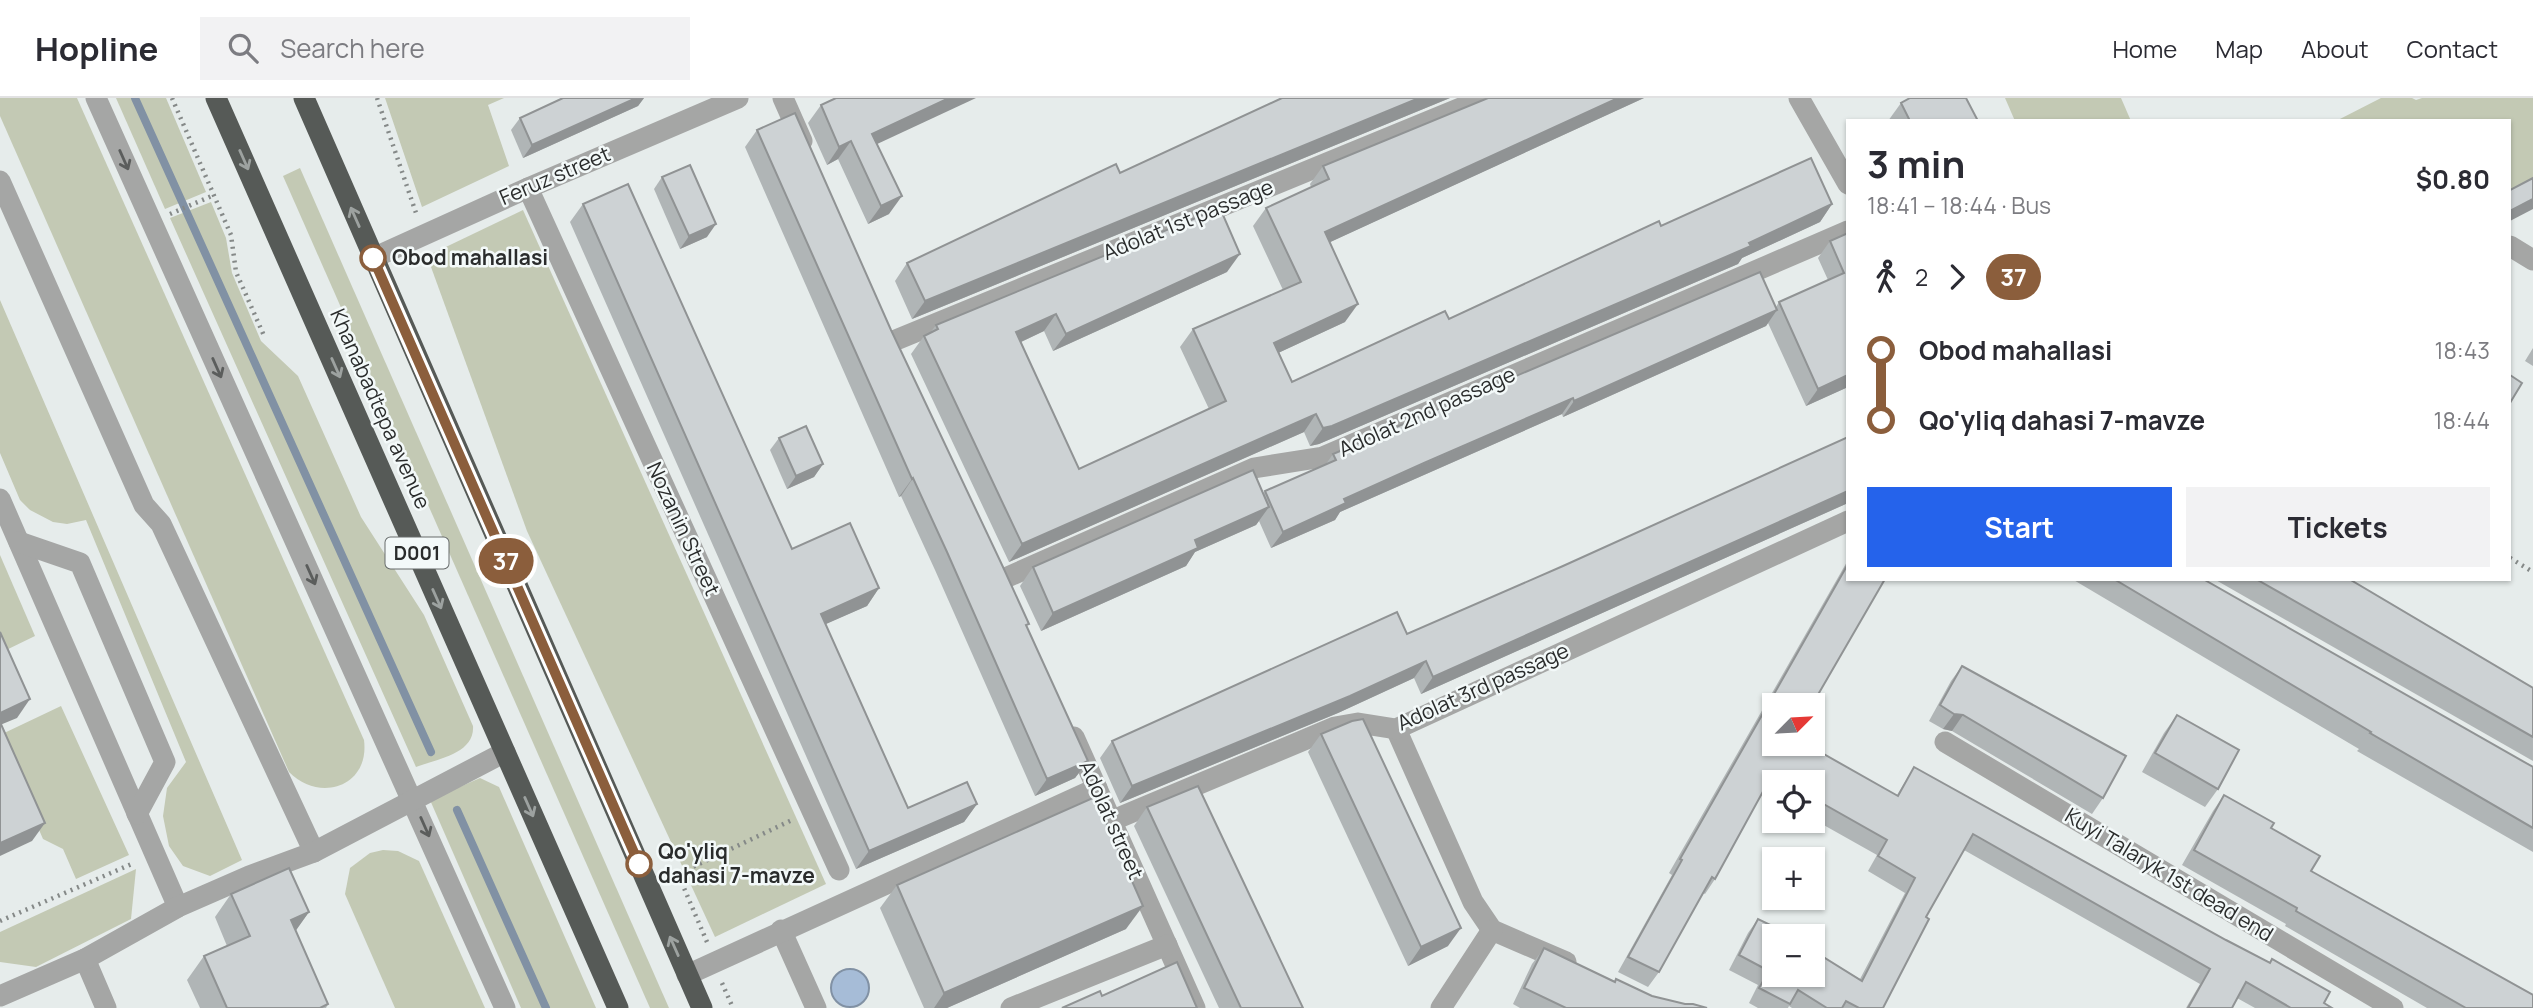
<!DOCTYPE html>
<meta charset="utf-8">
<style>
body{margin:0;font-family:Manrope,sans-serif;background:#f2f2f3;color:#2b2b33;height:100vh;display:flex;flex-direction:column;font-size:26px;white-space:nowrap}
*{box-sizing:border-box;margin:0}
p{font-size:23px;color:#7c7c81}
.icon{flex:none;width:38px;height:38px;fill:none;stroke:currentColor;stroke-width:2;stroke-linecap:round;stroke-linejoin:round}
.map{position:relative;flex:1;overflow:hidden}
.details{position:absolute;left:1846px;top:21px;width:665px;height:462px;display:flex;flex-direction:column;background:#fff;border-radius:0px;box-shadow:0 2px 5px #0004}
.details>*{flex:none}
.badge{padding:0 14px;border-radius:23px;font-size:24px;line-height:46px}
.needle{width:46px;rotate:66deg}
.controls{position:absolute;left:1762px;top:595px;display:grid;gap:14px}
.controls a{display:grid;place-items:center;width:63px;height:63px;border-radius:0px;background:#fff;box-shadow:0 2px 5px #0004;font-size:35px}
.map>.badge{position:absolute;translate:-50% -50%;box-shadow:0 0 0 4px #fff}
.legs{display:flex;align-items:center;gap:10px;height:77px;padding:0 21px;font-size:23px}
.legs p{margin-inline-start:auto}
.summary{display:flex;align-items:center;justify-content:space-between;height:119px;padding:0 21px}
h1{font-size:38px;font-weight:700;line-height:52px}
.primary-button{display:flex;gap:14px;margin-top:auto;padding:14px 21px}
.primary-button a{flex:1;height:80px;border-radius:0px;background:#2563eb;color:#fff;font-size:28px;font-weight:700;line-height:80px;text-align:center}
.primary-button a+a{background:#f2f2f3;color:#2b2b33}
ul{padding:0 21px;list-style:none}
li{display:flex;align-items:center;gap:24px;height:70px;font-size:26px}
li i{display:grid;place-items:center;width:10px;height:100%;margin:0 9px;background:currentColor}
li i::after{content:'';width:18px;height:18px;margin:-9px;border:5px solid;border-radius:50%;background:#fff}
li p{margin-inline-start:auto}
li:first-child i{background:linear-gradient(#0000 50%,currentColor 0)}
li:last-child i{background:linear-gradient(currentColor 50%,#0000 0)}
header{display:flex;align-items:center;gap:42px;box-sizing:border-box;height:98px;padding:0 35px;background:#fff;border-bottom:2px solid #e1e1e2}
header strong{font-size:33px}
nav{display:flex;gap:38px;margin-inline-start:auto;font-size:24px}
.search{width:490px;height:63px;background:#f2f2f3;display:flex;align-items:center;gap:18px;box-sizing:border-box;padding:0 24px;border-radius:0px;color:#7c7c81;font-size:26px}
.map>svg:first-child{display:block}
</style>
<header>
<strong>Hopline</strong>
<div class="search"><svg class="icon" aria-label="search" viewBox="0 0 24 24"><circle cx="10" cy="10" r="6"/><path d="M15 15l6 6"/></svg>Search here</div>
<nav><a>Home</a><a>Map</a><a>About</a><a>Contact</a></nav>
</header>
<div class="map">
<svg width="2533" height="910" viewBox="0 0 2533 910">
<rect width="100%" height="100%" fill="#e6eceb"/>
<g fill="#c3c9b4">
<path d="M0,0H77L364,642C370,689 319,705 289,674L0,18Z"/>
<polygon points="116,0 166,0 206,94 165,111"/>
<polygon points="385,0 504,0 488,7 509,68 422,109"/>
<polygon points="2005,0 2121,0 2131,23 2015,23"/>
<polygon points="2381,0 2412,0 2416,2 2422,0 2533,0 2533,87 2510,99 2510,23 2336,23"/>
<polygon points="300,70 669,910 650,910 283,78"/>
<path d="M211,104L226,140L232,175L261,243L298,278L361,419L424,517L473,628C475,656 437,661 416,669L170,120Z"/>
<polygon points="523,112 826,786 715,839 527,433 427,158"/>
<polygon points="0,202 242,762 210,778 183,768 169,748 163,718 167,690 186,664 86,422 67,426 53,424 30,412 20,402 0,355"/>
<polygon points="0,457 35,538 0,555"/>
<polygon points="61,608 129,757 76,781 63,751 43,741 0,641 0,637"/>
<polygon points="480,680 499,689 596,910 521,910 430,702"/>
<polygon points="383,752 398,753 419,763 485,910 395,910 345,796 350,770 370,755"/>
<polygon points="136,771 131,821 36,869 0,864 0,834"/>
</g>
<circle fill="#a6bcd7" stroke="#8191a4" stroke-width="2" cx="850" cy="890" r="19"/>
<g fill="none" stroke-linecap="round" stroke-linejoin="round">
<g stroke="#8191a4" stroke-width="8">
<polyline points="135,0 431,654"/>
<polyline points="457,712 546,910"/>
</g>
<g stroke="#858988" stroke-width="4.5" stroke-dasharray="2 5" stroke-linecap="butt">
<polyline points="172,0 231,137 236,174 265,240"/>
<polyline points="377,0 416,115"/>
<polyline points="170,116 214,97"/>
<polyline points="2510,460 2533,474"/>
<polyline points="0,823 134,765"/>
<polyline points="707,844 678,776 792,722"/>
<polyline points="722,885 733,910"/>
</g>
<g stroke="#a5a6a5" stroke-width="21">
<polyline points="96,0 505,910"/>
<polyline points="783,0 802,43"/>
<polyline points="1799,0 1848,86"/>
<polyline points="0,83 144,407 161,426 314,754"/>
<polyline points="528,90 839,772"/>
<polyline points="2510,148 2533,162"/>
<polyline points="373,160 528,90 738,0"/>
<polyline points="891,244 1485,0"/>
<polyline points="0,401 178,809"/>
<polyline points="19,444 80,465 165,664 137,716"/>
<polyline points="1003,481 1254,370 1323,359 1848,133"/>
<polyline points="1396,631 1473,804 1492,832 1566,864"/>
<polyline points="1074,639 1195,910"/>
<polyline points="1945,644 2393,910"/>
<polyline points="1111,723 1335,629 1358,625 1396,631 1848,423"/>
<polyline points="781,832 816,910"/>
<polyline points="85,861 106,910"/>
<polyline points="687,877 1097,690"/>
<polyline points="0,898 85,861 178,809 249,778 314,754 505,654"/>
<polyline points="1011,910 1167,847"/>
<polyline points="1441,910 1492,832"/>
</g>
<g stroke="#565a57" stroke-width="21">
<polyline points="216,0 618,910"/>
<polyline points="304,0 702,910"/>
</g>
</g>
<g fill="#b0b5b6">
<polygon points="636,0 644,0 638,8 523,60 511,32 520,20"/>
<polygon points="1282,0 1450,0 912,221 895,183 907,165 1120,75"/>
<polygon points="1488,0 1644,0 1330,144 1345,224 1278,255 1292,284 1449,221 1661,128 1832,106 1820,124 1742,160 1738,166 1319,346 1310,348 1304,334 1009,464 911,256 924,238 930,235 936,227 1227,174 1053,253 1044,233 1021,244 1079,371 1209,311 1180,249 1193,231 1283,192 1253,128 1266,110 1311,89 1310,86 1323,68"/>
<polygon points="1901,5 1978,23 1888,23"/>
<polygon points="821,7 877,46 889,116 868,126 838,61 827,67 808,25"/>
<polygon points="757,32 891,232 1088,663 1075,680 1035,698 935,472 901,398 899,399 745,49"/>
<polygon points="662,79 707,139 680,151 654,91"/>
<polygon points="583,106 792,451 879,490 867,508 825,526 908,710 977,706 964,724 856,771 570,124"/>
<polygon points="1848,135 1848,289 1806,308 1768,225 1766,228 1563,319 1562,316 1340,414 1335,422 1271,450 1259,423 1256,427 1195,454 1186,468 1041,533 1020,488 1033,469 1263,396 1265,393 1326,366 1333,356 1776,209 1779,204 1828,182 1818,160 1830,143"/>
<polygon points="2533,250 2533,268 2525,263"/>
<polygon points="1848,339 1848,405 1421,596 1414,580 1338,615 1120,705 1100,660 1112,643 1407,536 1563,468"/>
<polygon points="779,340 823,366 814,379 787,391 770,352"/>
<polygon points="1848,462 1848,481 1774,646 1897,697 1914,669 2332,910 2255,910 2237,900 2232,910 2186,910 2200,886 1964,752 1926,819 1883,910 1792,910 1789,908 1788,910 1758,910 1749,905 1758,887 1729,872 1748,835 1758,821 1860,881 1905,795 1868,773 1877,757 1813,721 1813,684 1774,684 1774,699 1763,693 1715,781 1705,796 1703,795 1659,874 1648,889 1618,874 1672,777 1669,775"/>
<polygon points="2072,481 2203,481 2533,669 2533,754 2357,653 2359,651"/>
<polygon points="2214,481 2349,481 2533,590 2533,663"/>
<polygon points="1962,568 2103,700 2092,716 1952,633 1943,631 1929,623 1951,583"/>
<polygon points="2177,617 2218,691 2205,709 2142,674 2164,635"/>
<polygon points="1321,636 1448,848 1408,868 1308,654"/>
<polygon points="2224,697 2271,730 2311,773 2533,910 2427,910 2285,828 2286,826 2182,767 2213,713"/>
<polygon points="1147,709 1303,910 1219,910 1134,728"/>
<polygon points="897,787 1126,831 947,910 924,910 880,810"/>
<polygon points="231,796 309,814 295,833 328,906 326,910 200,910 187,882 204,858 227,848 215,819"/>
<polygon points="1544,850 1614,883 1652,898 1685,906 1707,910 1520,910 1513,906 1532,866"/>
</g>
<g fill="#909394">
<polygon points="636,0 644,0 638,8 523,60 532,47"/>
<polygon points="949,0 976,0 860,54 872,36"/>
<polygon points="1419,0 1450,0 912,221 925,203"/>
<polygon points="1618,0 1644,0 1313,152 1325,134"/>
<polygon points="851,43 838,61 827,67 839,49"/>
<polygon points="902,98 889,116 868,126 881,108"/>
<polygon points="2533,101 2533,111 2510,123 2510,113"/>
<polygon points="1832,106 1820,124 1742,160 1738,166 1319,346 1310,348 1323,330 1749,145"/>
<polygon points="716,126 707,139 680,151 689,138"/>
<polygon points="1240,156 1227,174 1053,253 1066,236"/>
<polygon points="1358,206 1345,224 1261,263 1274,245"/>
<polygon points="1777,212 1766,228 1563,319 1574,303"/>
<polygon points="1056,216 1044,233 1004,252 1016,234"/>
<polygon points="1848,277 1848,289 1806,308 1818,291"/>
<polygon points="1573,300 1562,316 1340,414 1335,422 1271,450 1283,434 1344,401"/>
<polygon points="1316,316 1304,334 1009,464 1022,446"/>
<polygon points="823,366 814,379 787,391 796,378"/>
<polygon points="913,380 901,398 899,399 912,381"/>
<polygon points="1848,393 1848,405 1421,596 1433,579"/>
<polygon points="1269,409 1256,427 1195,454 1186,468 1041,533 1053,515 1195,442"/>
<polygon points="879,490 867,508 808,534 821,516"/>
<polygon points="1426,563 1414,580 1338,615 1120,705 1132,688"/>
<polygon points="30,601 17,620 0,627 0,615"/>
<polygon points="1954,616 1963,617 1952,633 1943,631"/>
<polygon points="1088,663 1075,680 1035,698 1047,681"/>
<polygon points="977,706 964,724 856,771 869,753"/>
<polygon points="45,725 32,743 0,758 0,745"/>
<polygon points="1143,808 1126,831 947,910 934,910 944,895"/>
<polygon points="309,814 292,838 291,822"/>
<polygon points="1461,830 1448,848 1408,868 1421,849"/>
</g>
<g fill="#cdd2d4" stroke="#909394" stroke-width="2">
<polygon points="563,0 636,0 532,47 520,20"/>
<polygon points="836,0 949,0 872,36 902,98 881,108 851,43 839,49 821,7"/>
<polygon points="1282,0 1419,0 925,203 907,165 1116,66 1120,75"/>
<polygon points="1488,0 1618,0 1325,134 1358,206 1274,245 1292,284 1445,213 1449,221 1659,123 1661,128 1811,60 1832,106 1749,145 1751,148 1332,328 1323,330 1316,316 1022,446 924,238 938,231 936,227 1220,110 1240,156 1066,236 1056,216 1016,234 1079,371 1226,303 1193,231 1301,184 1266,110 1329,81 1323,68"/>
<polygon points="1910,0 1966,0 1978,23 1910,23 1901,5"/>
<polygon points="795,15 891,232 1003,469 1029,526 1026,527 1088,663 1047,681 947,454 913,380 912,381 757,32"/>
<polygon points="690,67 716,126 689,138 662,79"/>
<polygon points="2533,80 2533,101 2510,113 2510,92"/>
<polygon points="628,86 792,451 850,425 879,490 821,516 908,710 967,684 977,706 869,753 583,106"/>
<polygon points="1848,135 1848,277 1818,291 1779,204 1844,175 1830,143"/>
<polygon points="1760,174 1777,212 1574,303 1573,300 1424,365 1344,401 1346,405 1283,434 1265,393 1336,362 1333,356"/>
<polygon points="2510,277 2522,285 2510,305"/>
<polygon points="806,328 823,366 796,378 779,340"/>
<polygon points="1848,339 1848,393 1433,579 1426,563 1350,598 1132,688 1112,643 1397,514 1407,536 1563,468"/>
<polygon points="1253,372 1269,409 1195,442 1198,450 1053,515 1033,469"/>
<polygon points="1848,466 1848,481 1885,481 1812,607 1774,607 1774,646 1806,646 1898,698 1914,669 2226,842 2270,865 2272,861 2330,894 2324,905 2332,910 2291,910 2246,884 2232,910 2188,910 2210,871 1973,736 1926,819 1929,821 1883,910 1859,910 1846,903 1842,910 1827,910 1798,892 1790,906 1759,890 1769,873 1739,857 1758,821 1793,838 1774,838 1774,877 1813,877 1813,849 1818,851 1817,855 1862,883 1915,780 1878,758 1887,742 1813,700 1813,684 1785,684 1772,677 1715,781 1712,779 1659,874 1628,859 1682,762 1680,761"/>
<polygon points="2114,481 2203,481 2533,669 2533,730 2370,635 2371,634"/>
<polygon points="2256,481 2349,481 2533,590 2533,639"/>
<polygon points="0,534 30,601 0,615"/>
<polygon points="1962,568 2126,658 2103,700 1963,617 1954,616 1940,607"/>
<polygon points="2177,617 2239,652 2218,691 2155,655"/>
<polygon points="1363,621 1461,830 1421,849 1321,636 1352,623"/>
<polygon points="0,624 45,725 0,745"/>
<polygon points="1198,688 1303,910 1241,910 1147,709"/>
<polygon points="2224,697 2274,725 2271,730 2320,758 2311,773 2533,897 2533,910 2466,910 2296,813 2297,810 2194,752"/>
<polygon points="1095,699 1143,808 944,895 897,787"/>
<polygon points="289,770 309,814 291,822 328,906 320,910 227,910 204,858 250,838 231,796"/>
<polygon points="1544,850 1615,884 1616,881 1652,898 1685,906 1693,906 1707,910 1566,910 1524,890"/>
<polygon points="1177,864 1197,910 1062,910 1100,893 1102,898"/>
</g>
<defs><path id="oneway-shaft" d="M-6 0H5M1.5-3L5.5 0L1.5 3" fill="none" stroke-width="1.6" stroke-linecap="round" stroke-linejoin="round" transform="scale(1.75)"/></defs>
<g stroke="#5b5d5c">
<use href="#oneway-shaft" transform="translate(124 62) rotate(66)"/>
<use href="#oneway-shaft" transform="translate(217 270) rotate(66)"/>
<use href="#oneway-shaft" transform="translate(311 477) rotate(66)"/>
<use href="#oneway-shaft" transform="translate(425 729) rotate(66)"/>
</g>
<g stroke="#9da2a0">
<use href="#oneway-shaft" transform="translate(244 62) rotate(66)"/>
<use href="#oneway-shaft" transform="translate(355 119) rotate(-114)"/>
<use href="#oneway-shaft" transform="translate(336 270) rotate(66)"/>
<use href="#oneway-shaft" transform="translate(437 501) rotate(66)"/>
<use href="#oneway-shaft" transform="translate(529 709) rotate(66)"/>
<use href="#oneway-shaft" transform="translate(674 848) rotate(-114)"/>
</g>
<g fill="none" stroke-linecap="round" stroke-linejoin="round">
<defs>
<polyline id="line-1" points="373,160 639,766"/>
</defs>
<use href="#line-1" stroke="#fff" stroke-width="16"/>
<use href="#line-1" stroke="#8b5e3c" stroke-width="10"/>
</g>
<g fill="#fff" stroke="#8b5e3c" stroke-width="3.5">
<circle cx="373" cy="160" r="12"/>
<circle cx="639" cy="766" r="12"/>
</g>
<g text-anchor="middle" stroke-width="5" stroke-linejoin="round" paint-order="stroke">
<rect fill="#f3f9f9" stroke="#666a6a" stroke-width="2" x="385.5" y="439.5" width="63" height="31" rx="5"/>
<g font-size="19" font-weight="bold" fill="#2a2c2c">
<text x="417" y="462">D001</text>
</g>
<g font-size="21" fill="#2a2c2c" stroke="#f3f9f9">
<text transform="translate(555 78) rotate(-23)" y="7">Feruz street</text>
<text transform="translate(1188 122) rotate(-22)" y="7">Adolat 1st passage</text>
<text transform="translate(380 311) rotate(66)" y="7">Khanabadtepa avenue</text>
<text transform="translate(1427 314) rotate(-24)" y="7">Adolat 2nd passage</text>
<text transform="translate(683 431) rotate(65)" y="7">Nozanin Street</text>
<text transform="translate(1483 589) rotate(-24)" y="7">Adolat 3rd passage</text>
<text transform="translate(1111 722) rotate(66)" y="7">Adolat street</text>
<text transform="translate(2169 777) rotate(31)" y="7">Kuyi Talaryk 1st dead end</text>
</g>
<g font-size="21" font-weight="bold" fill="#2a2c2c" stroke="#f3f9f9" text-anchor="start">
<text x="392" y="167">Obod mahallasi</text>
<text x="658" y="761">Qo'yliq<tspan x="658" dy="24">dahasi 7-mavze</tspan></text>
</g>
</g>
</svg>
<div class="controls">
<a><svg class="needle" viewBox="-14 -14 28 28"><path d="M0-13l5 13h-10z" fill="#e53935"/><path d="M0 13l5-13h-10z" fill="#7c7c81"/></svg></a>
<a><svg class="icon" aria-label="locate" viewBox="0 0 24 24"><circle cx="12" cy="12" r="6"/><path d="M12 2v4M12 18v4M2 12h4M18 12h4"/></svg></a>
<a>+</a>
<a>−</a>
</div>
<b class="badge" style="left:506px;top:463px;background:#8b5e3c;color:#fff">37</b>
<section class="details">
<div class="summary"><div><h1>3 min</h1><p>18:41 – 18:44 · Bus</p></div><b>$0.80</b></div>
<div class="legs"><svg class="icon" aria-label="walk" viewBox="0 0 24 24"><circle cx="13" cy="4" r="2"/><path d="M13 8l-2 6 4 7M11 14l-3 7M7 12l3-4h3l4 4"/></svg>2<svg class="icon" aria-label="forward" viewBox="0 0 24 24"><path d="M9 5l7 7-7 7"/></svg><b class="badge" style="background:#8b5e3c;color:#fff">37</b></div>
<ul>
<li><i style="color:#8b5e3c"></i><b>Obod mahallasi</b><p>18:43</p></li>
<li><i style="color:#8b5e3c"></i><b>Qo'yliq dahasi 7-mavze</b><p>18:44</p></li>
</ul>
<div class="primary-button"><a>Start</a><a>Tickets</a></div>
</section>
</div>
